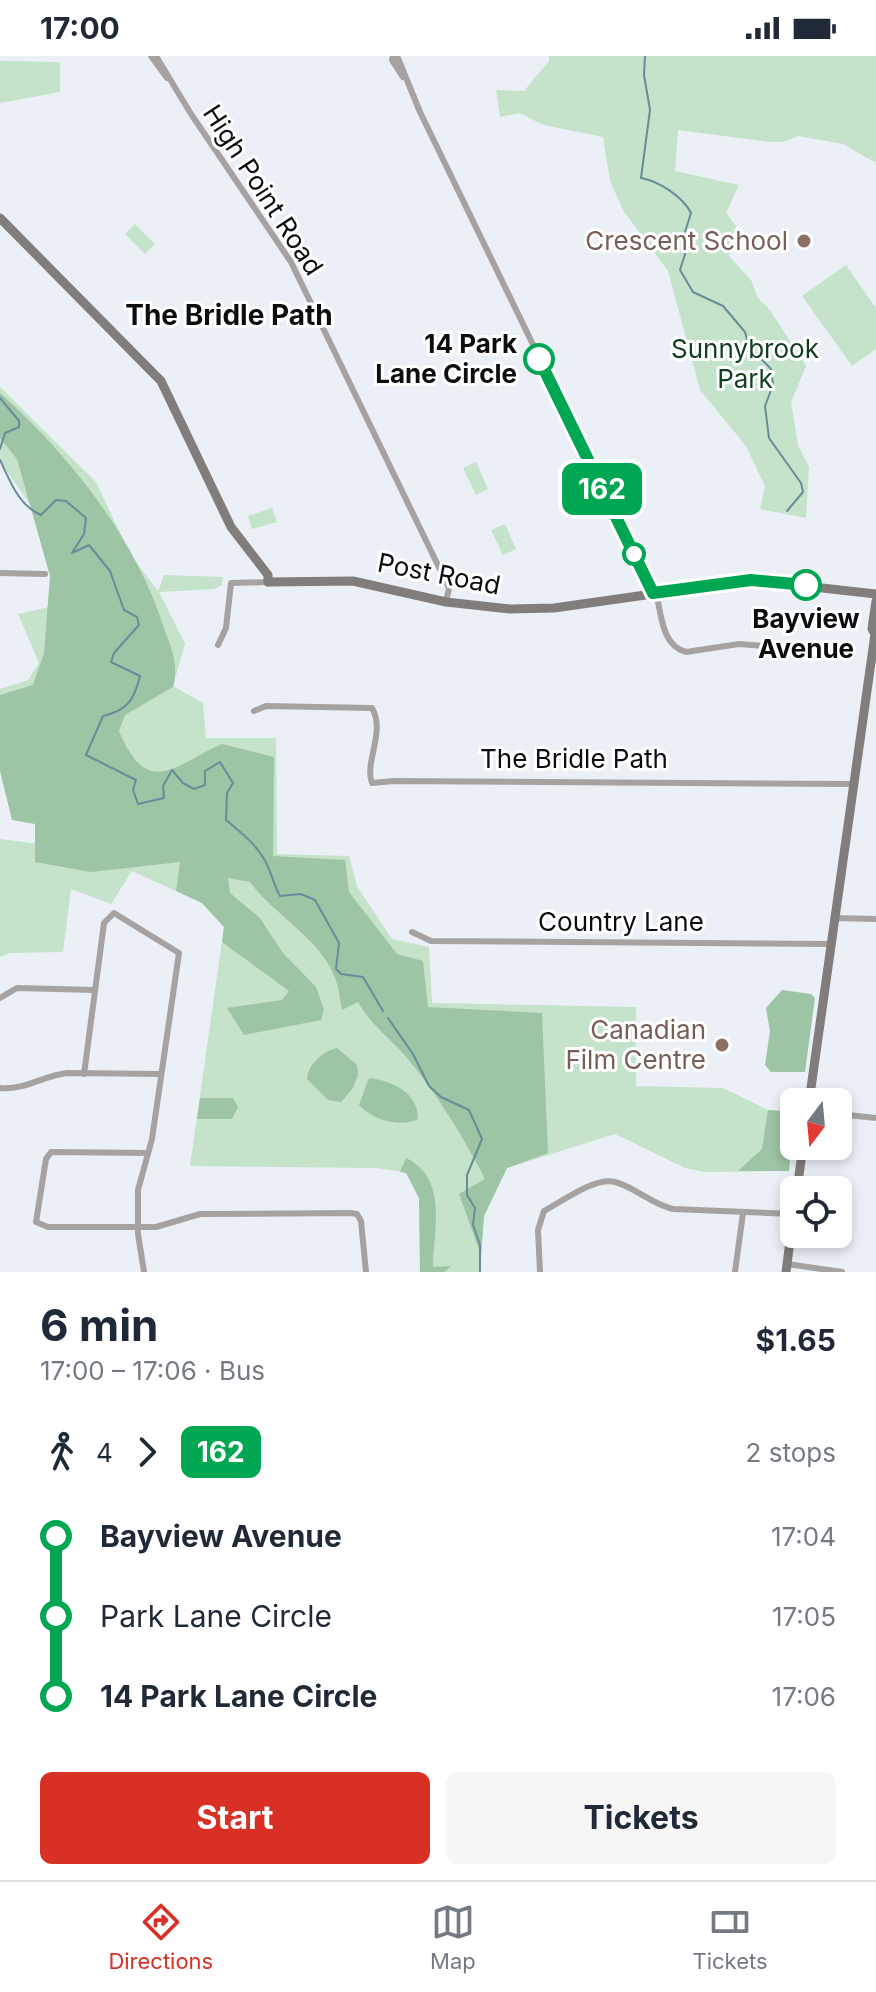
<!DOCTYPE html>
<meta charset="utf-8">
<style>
body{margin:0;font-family:Inter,sans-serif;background:#f6f6f7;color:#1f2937;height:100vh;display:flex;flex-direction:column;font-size:30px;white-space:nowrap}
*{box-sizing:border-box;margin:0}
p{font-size:26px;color:#747a83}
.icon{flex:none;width:44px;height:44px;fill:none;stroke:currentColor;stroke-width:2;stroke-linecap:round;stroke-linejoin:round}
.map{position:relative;height:1216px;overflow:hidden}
.drawer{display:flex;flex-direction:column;background:#fff;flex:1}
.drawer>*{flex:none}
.badge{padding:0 16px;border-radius:12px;font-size:28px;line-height:52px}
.needle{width:52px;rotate:196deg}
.buttons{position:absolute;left:780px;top:1032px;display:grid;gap:16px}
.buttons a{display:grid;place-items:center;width:72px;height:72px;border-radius:12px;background:#fff;box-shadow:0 4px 12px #0003;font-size:40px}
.map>.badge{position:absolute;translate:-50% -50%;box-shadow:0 0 0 4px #fff}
.legs{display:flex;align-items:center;gap:12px;height:88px;padding:0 40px;font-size:26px}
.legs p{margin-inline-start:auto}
.summary{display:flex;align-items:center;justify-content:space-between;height:136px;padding:0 40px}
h1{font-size:44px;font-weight:700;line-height:60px}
.cta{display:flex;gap:16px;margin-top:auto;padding:16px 40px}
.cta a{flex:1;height:92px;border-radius:12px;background:#d93025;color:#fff;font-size:32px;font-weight:700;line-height:92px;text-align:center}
.cta a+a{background:#f6f6f7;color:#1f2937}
ul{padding:0 40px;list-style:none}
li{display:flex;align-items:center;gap:28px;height:80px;font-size:30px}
li i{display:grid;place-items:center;width:12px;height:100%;margin:0 10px;background:currentColor}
li i::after{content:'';width:20px;height:20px;margin:-10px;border:6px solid;border-radius:50%;background:#fff}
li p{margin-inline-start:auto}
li:first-child i{background:linear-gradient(#0000 50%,currentColor 0)}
li:last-child i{background:linear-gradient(currentColor 50%,#0000 0)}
.status{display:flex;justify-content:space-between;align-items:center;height:56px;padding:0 40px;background:#fff;direction:ltr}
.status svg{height:22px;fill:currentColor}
.tabs{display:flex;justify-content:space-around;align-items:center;height:112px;border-top:2px solid #e0e1e3;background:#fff;font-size:22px;color:#747a83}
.tabs a{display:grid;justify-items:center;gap:4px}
.tabs .on{color:#d93025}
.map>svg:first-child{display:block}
</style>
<div class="status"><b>17:00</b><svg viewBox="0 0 49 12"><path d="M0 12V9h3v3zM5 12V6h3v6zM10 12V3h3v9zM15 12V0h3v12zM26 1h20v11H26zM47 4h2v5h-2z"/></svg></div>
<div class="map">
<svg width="876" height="1216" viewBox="0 0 876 1216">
<rect width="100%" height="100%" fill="#ebf0f6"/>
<g fill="#c5e3ca">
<polygon points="549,0 876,0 876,107 843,88 798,80 784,86 769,86 678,74 675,115 739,129 726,157 736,170 729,200 751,224 758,242 770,254 806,310 791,346 798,389 809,411 806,462 760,453 765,430 760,420 746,390 700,334 668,215 623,154 610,125 603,81 543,69 520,57 500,61 496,34 524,35 549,5"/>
<polygon points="0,5 60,6 60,36 0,47"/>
<polygon points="135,168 155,188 145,198 125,178"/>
<polygon points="846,209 876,252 876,293 852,310 802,240"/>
<polygon points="0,331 96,426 130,498 158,535 164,519 223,521 222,529 214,533 159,536 185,588 173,630 203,647 206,682 276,682 277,798 349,800 357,830 392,883 429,891 432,947 636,951 636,1030 723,1032 768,1054 794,1056 789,1115 704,1116 685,1112 615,1078 507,1112 484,1160 480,1216 420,1216 419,1142 406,1116 375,1112 190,1110 224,871 202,847 132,815 111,848 71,833 63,896 10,897 0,901 0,783 39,788 33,731 0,665 0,633 28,624 39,607 18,558 53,550 68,532 35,456 0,405"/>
<polygon points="476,406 488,433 476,439 463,412"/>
<polygon points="272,452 277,466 252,473 248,460"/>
<polygon points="505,468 516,493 503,499 491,474"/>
</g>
<g fill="#9dc4a4">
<path d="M0,337C70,400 135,481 164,572C172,595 179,607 173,631L125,659L119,675C148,744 174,709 222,688L274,701L273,800L345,804L349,836L397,898L423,905L428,951L542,957L548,1097L507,1112L484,1160L481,1199L459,1138L485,1123C466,1085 435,1035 407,1002C391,983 370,968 358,946L342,954C340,943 339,932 335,922C321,883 274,859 250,826L228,822L230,837L260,862L283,897L316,931L324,954L321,964L244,979L227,952L282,944L289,935L222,886L224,871L202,847L176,835L180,806L91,816L35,806V768L12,764L0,715V639L33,629L44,597L50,520L17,403L0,382Z"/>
<polygon points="782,934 811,938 815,942 805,1016 771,1016 765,1009 770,975 766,952"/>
<path d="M337,992L357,1009L358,1019L353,1032L341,1046L328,1044L307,1023C308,1008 323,995 337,992Z"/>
<path d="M369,1022C392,1025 418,1036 418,1063C401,1072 372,1064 359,1049Z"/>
<polygon points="200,1042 233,1042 238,1051 232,1063 197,1063"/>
<polygon points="768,1054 794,1056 789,1115 738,1115 762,1093"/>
<path d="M406,1102C448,1122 434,1173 433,1211L451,1210L444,1216H420L419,1142L406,1117L400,1116Z"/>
</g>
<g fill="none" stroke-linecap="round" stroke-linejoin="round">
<g stroke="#668d9a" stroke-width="2">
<path d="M645,0L644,19L650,54L641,122C659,125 683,141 691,157L684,179L686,195L680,214L693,236L723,250L745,276L749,290L771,313L773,329L765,350L769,382L801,427L803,436L787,455"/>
<polyline points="0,342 19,365 19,371 5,377 0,393"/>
<path d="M0,404C10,425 19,450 41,459L56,444L66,445L86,462L84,478L72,497L89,489L110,515L124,554L137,561L139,569L114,597L111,606L140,620C134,644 128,654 103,660L86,699L136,724L133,734L138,748L164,742L163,730L172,714L183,727L194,733L205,729V715L220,706L233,727L227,737L226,764C240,776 254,786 264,803C271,814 273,828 280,840L301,838L315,844L339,887L336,913L341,918L363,921L383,955"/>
<polyline points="388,962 413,998 429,1030 441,1041 469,1054 482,1083 467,1119 467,1139 475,1152 473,1169 480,1189 480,1216"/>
</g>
<g stroke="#a6a2a2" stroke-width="6">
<polyline points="151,0 167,22"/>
<polyline points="156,0 191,58 291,206 449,532 446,546"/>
<polyline points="393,0 392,4 403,21"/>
<path d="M394,0L398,2L420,56L658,546C662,565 664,590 686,596L739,588L803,593"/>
<polyline points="0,517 45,518"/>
<polyline points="218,589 226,572 231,527 268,526"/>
<path d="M254,655L266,650L372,652C386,676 364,706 372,727L394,725L853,728"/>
<polyline points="835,862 876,863"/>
<polyline points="412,876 431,885 831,888"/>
<polyline points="0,942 17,932 95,934"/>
<polyline points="84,1018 104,867 114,857 179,897 152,1083 138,1134 138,1178 144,1216"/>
<path d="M0,1032C26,1034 42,1020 67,1017L161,1018"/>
<polyline points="838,1058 876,1062"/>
<polyline points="148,1097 51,1096 46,1103 36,1166 48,1171 156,1171 200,1158 350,1157 357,1158 361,1165 366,1216"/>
<polyline points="787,1208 842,1216"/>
<path d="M540,1216L538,1174L544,1155C563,1145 594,1121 615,1126C635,1131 651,1148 673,1153L793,1158"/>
<polyline points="735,1216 743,1157"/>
</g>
<g stroke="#827d7d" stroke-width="9">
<polyline points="0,162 161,325 231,471 268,519 268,526"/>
<polyline points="268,526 353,525 446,546 510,553 554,552 751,524 876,538"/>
<polyline points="809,1046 875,578 872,573 876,545"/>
<polyline points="797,1134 803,1090"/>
<polyline points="786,1216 794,1154"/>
</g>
</g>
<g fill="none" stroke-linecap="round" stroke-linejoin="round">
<defs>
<polyline id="line-1" points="539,303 653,537 751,524 806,529"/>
</defs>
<use href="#line-1" stroke="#fff" stroke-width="18"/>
<use href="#line-1" stroke="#00a651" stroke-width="12"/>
</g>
<g fill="#8d6e63" stroke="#fff" stroke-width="3">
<circle cx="804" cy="185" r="8"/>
<circle cx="722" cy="989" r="8"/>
</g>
<g fill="#fff" stroke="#00a651" stroke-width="4">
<circle cx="539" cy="303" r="14"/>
<circle cx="634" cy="498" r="10"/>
<circle cx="806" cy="529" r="14"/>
</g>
<g text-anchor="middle" stroke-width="6" stroke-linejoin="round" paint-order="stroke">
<g font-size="26" fill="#0b0d0f" stroke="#fff">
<text transform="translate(263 134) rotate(57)" y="9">High Point Road</text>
<text transform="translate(439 518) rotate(11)" y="9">Post Road</text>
<text x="574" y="712">The Bridle Path</text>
<text x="621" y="875">Country Lane</text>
</g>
<g font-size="26" fill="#785e54" stroke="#fff" text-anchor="end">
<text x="788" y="194">Crescent School</text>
<text x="706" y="983">Canadian<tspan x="706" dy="30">Film Centre</tspan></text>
</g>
<g font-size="26" font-weight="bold" fill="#0b0d0f" stroke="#fff" text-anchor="end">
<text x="517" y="297">14 Park<tspan x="517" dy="30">Lane Circle</tspan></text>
<text x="806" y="572" text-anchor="middle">Bayview<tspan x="806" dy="30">Avenue</tspan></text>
</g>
<g font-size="26" fill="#113e1e" stroke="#fff">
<text x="745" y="302">Sunnybrook<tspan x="745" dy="30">Park</tspan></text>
</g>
<g font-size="28" font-weight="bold" fill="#0b0d0f" stroke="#fff">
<text x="229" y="269">The Bridle Path</text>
</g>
</g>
</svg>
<div class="buttons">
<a><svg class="needle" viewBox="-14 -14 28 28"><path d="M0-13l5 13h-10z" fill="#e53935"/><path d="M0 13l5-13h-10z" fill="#747a83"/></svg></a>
<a><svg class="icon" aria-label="locate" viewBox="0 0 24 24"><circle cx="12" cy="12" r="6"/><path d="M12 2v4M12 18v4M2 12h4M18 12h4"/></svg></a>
</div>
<b class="badge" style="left:602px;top:433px;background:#00a651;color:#fff">162</b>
</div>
<section class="drawer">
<div class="summary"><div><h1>6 min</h1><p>17:00 – 17:06 · Bus</p></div><b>$1.65</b></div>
<div class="legs"><svg class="icon" aria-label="walk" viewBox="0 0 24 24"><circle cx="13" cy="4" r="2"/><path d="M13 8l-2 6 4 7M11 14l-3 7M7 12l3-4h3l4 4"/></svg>4<svg class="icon" aria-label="forward" viewBox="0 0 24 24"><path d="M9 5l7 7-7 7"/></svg><b class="badge" style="background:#00a651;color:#fff">162</b><p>2 stops</p></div>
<ul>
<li><i style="color:#00a651"></i><b>Bayview Avenue</b><p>17:04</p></li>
<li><i style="color:#00a651"></i><span>Park Lane Circle</span><p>17:05</p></li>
<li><i style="color:#00a651"></i><b>14 Park Lane Circle</b><p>17:06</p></li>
</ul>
<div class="cta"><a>Start</a><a>Tickets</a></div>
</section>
<nav class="tabs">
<a class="on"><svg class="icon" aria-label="directions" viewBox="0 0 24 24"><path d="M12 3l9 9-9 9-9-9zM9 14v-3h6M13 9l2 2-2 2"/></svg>Directions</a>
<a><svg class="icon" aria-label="map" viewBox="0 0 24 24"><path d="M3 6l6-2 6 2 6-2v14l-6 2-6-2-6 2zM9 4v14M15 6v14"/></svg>Map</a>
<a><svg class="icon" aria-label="tickets" viewBox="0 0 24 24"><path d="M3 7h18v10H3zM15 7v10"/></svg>Tickets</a>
</nav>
